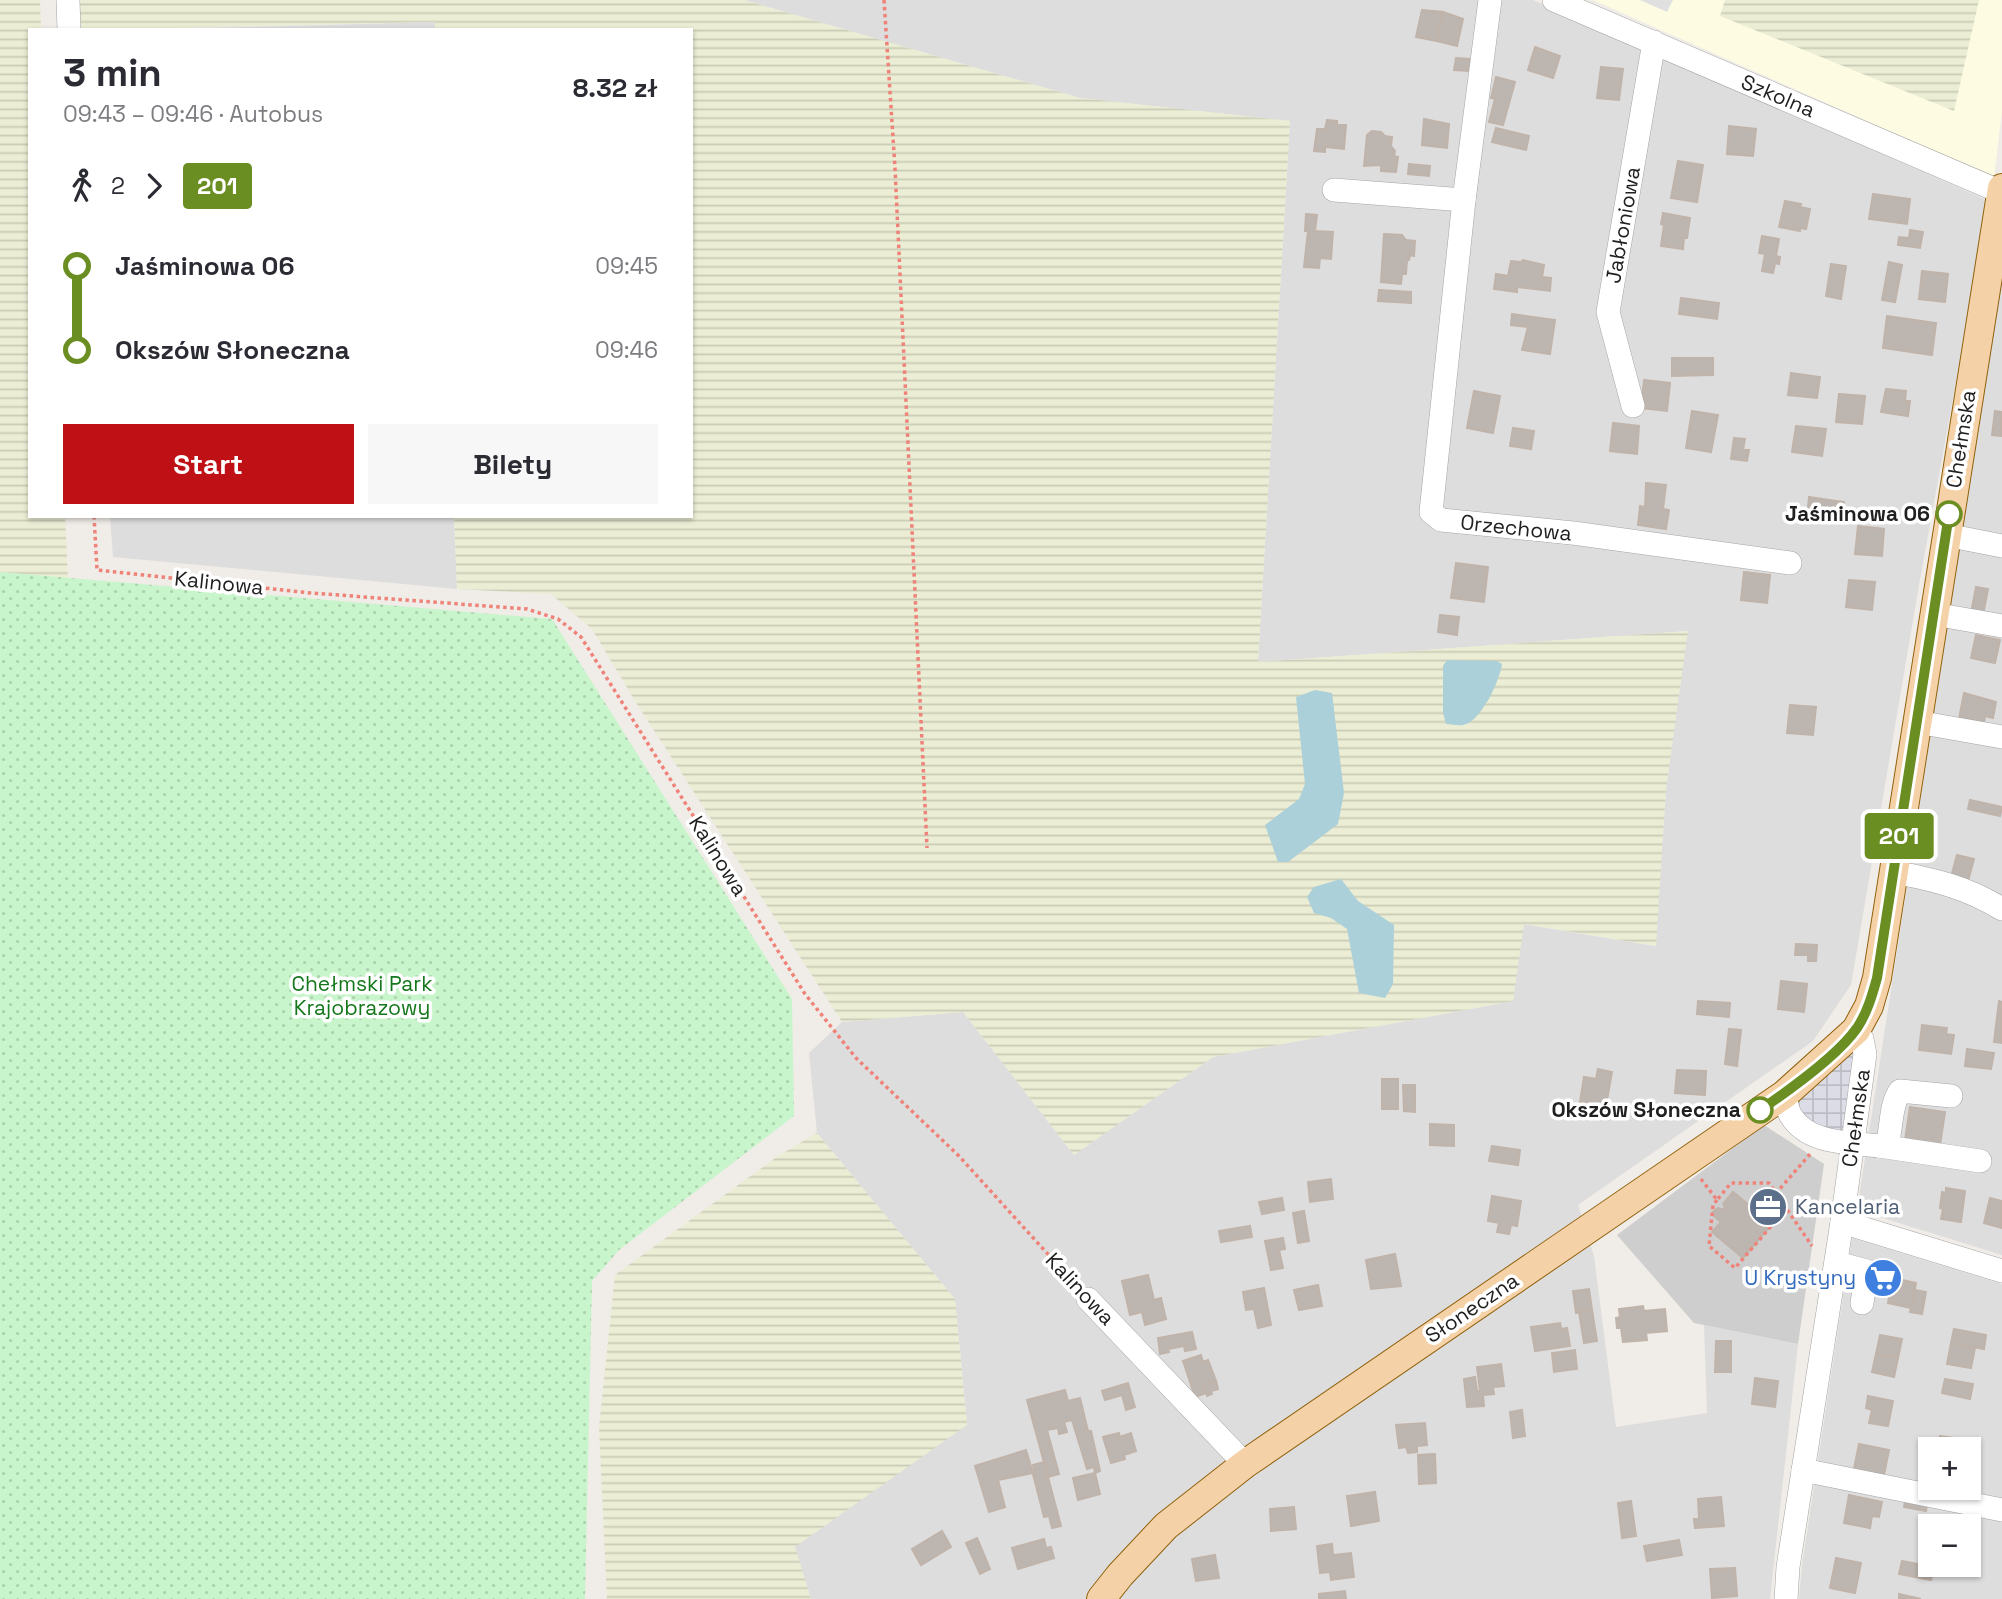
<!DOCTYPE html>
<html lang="pl">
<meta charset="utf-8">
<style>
body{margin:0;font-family:"Space Grotesk",sans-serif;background:#f7f7f7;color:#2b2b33;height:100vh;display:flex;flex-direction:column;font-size:26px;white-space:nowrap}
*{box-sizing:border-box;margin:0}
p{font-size:23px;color:#7c7c81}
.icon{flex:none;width:38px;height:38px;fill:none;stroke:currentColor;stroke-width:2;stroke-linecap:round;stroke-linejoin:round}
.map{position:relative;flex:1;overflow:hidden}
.side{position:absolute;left:28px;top:28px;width:665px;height:490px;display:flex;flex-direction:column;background:#fff;border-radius:0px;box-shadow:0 2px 5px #0004}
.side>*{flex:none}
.badge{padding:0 14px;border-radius:5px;font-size:24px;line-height:46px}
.tools{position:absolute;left:1918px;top:1437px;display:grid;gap:14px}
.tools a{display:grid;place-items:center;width:63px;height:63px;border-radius:0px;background:#fff;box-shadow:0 2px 5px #0004;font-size:35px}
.map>.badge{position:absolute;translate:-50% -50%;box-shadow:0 0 0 4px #fff}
.legs{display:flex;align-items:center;gap:10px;height:77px;padding:0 35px;font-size:23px}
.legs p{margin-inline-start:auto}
.head{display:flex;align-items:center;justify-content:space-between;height:119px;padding:0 35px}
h1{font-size:38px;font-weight:700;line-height:52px}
.action{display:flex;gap:14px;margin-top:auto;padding:14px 35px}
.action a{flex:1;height:80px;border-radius:0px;background:#bf1015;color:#fff;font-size:28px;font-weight:700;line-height:80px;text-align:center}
.action a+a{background:#f7f7f7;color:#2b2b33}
ul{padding:0 35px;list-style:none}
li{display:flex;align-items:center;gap:24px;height:84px;font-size:26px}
li i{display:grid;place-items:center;width:10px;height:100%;margin:0 9px;background:currentColor}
li i::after{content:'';width:18px;height:18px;margin:-9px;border:5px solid;border-radius:50%;background:#fff}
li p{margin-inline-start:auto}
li:first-child i{background:linear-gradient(#0000 50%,currentColor 0)}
li:last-child i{background:linear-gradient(currentColor 50%,#0000 0)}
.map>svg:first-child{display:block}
</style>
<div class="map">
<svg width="2002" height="1599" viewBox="0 0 2002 1599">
<defs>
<pattern id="farmland-rules" width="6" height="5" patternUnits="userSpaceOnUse" patternTransform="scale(1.75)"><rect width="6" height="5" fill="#ebedd4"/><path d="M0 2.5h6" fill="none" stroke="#c9cbb6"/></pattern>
<pattern id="park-dots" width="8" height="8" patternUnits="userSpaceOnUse" patternTransform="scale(1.75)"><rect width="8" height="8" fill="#c8f5cb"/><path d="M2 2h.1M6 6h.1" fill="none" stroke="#acd2ae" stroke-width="1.8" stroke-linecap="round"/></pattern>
<pattern id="plaza-grid" width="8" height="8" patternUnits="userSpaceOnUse" patternTransform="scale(1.75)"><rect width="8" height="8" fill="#dbdce5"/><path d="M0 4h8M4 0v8" fill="none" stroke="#bcbcc4"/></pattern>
</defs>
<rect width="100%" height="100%" fill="#f0ece7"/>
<g fill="#dedddd" fill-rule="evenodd">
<polygon points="744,0 1533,0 1989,201 1919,585 1851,985 1813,1041 1578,1205 1594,1256 1616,1427 1707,1413 1704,1325 1798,1344 1770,1599 811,1599 794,1547 967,1424 955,1299 817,1133 809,1053 842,1022 963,1012 1074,1155 1213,1057 1513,1001 1523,924 1655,946 1666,789 1687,631 1258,662 1290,121 1080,98"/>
<polygon points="435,22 435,30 140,30"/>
<polygon points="2002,272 2002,1255 1857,1210"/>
<polygon points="110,516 454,516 457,589 113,557"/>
<path d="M1852,1238L2002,1284V1599H1799L1802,1565ZM1930,1449H1969V1488H1930ZM1930,1526H1969V1564H1930Z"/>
</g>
<polygon fill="#fdfce3" points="1593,0 2002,0 2002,111 1994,177"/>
<polygon fill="#cecece" points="1764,1125 1824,1164 1798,1344 1694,1323 1617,1235"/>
<g fill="url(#farmland-rules)">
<polygon points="0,0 40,0 41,30 30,30 30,516 65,516 68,579 0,572"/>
<polygon points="79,0 744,0 1080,98 1290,121 1258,662 1688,631 1666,789 1656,946 1524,924 1513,1001 1213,1057 1074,1155 963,1012 842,1022 635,701 592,629 551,594 457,589 454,516 691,516 691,30 435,30 435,22 81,30"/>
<polygon points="1725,0 1979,0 1954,111 1720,16"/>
<polygon points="817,1133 955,1299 967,1425 795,1547 811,1599 607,1599 599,1427 615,1275 778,1156"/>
</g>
<polygon fill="url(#park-dots)" points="0,572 552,619 792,999 794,1116 619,1250 592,1281 585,1599 0,1599"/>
<polygon fill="#e0e0e0" points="1640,0 1673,0 1667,12"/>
<polygon fill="url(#plaza-grid)" points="1856,1030 1852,1142 1808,1132 1785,1094"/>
<g fill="#abd0d9">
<path d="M1447,660L1497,661L1502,664C1500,680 1481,722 1463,725C1458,726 1451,724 1446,724L1443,713V666Z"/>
<polygon points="1315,690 1332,693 1344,793 1338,824 1288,862 1278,862 1265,825 1299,799 1305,784 1296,697"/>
<polygon points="1341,879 1358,901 1394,925 1393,984 1385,998 1359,993 1347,929 1331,918 1314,913 1307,897 1314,887"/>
</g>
<g fill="#bdb6b0" stroke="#c0b3aa" stroke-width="2">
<polygon points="1422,10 1443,12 1437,41 1416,37"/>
<polygon points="1443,12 1463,19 1457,46 1437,41"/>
<polygon points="1535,47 1560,56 1553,78 1528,70"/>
<polygon points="1456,58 1471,59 1469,71 1454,70"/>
<polygon points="1601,67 1623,69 1619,100 1597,98"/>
<polygon points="1496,77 1515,82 1503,125 1489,122 1495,99 1491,98"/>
<polygon points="1424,119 1449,124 1447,148 1422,145"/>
<polygon points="1327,120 1337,121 1337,125 1346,125 1344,149 1325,147 1325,152 1314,151 1317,129 1325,129"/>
<polygon points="1729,126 1756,129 1753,156 1727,154"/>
<polygon points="1496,128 1529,136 1526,150 1492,142"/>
<polygon points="1372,131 1381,132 1385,136 1392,137 1391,146 1395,151 1394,156 1398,157 1396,172 1381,171 1381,165 1364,166 1367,135"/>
<polygon points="1678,161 1703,165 1697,202 1671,198"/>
<polygon points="1409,164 1430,166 1429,176 1408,174"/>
<polygon points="1873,194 1910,199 1907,224 1869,219"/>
<polygon points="1785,201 1801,204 1800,207 1810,209 1806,229 1800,228 1800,231 1779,227"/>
<polygon points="1663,213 1690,218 1687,238 1684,238 1683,249 1661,246 1664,225 1661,224"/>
<polygon points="1306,214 1317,215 1315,231 1333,232 1331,259 1320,258 1319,268 1304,267 1308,231 1305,231"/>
<polygon points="1910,230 1923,232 1920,248 1898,245 1899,237 1909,238"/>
<polygon points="1384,234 1402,235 1406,240 1415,241 1414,256 1410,255 1409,260 1407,260 1406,274 1402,274 1401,284 1381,282"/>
<polygon points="1762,236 1779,239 1776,256 1780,257 1779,264 1775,263 1773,273 1762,271 1765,254 1759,253"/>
<polygon points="1523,260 1544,265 1542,277 1551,278 1550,291 1517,287 1517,292 1494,289 1496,274 1508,276 1511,261 1521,262"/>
<polygon points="1889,262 1902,265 1895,302 1882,300"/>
<polygon points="1831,264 1846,266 1841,299 1826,296"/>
<polygon points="1922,271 1948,274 1945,302 1919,299"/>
<polygon points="1379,290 1411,292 1411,303 1378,301"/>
<polygon points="1681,298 1719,303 1717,319 1679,314"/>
<polygon points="1512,314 1555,320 1550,354 1522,350 1528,327 1511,325"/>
<polygon points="1887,316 1936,323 1932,355 1883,348"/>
<polygon points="1672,358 1713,358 1713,375 1672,376"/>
<polygon points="1791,373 1820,377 1817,398 1788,395"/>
<polygon points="1644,380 1670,383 1667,411 1641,408"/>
<polygon points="1886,389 1906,391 1905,401 1910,401 1908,416 1881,412"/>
<polygon points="1474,391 1500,396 1493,433 1467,428"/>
<polygon points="1839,394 1865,396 1862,424 1836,422"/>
<polygon points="1692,411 1718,415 1711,452 1686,448"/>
<polygon points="1995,411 2002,412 2002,436 1992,435"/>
<polygon points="1613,423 1639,426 1637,454 1610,451"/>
<polygon points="1796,426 1826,429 1822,456 1792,452"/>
<polygon points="1513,428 1534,431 1531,449 1510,446"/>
<polygon points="1734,438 1745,439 1743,450 1749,450 1747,461 1731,459"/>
<polygon points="1646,483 1666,485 1663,509 1669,510 1666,529 1638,525 1640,506 1645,507"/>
<polygon points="1809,497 1844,502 1843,513 1808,508"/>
<polygon points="1858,526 1884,529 1882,556 1855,554"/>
<polygon points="1456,563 1488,567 1484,602 1451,598"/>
<polygon points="1744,572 1770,575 1767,603 1741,600"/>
<polygon points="1849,580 1875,582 1872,610 1846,607"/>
<polygon points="1976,587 1988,589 1983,615 1971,613"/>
<polygon points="1440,615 1459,617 1457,635 1438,632"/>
<polygon points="1976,635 2000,640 1995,663 1971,658"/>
<polygon points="1964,693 1996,702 1993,718 1985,716 1984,724 1959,719"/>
<polygon points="1790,705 1816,707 1813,735 1787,733"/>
<polygon points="1970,800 2002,807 2000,816 1968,809"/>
<polygon points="1957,855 1974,859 1968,881 1951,877"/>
<polygon points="1796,944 1817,945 1816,961 1808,961 1808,955 1795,955"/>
<polygon points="1781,981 1807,984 1804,1012 1778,1009"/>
<polygon points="1698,1001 1730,1003 1729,1017 1697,1014"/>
<polygon points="1999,1001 2002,1002 2002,1043 1994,1042"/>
<polygon points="1922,1025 1947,1028 1946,1034 1954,1035 1951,1054 1919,1050"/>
<polygon points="1729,1029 1741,1030 1737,1066 1725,1064"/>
<polygon points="1967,1049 1994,1053 1991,1069 1965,1066"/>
<polygon points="1598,1069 1612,1072 1604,1117 1594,1115 1595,1104 1580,1102 1584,1077 1596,1079"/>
<polygon points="1677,1070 1706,1071 1705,1095 1675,1093"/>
<rect x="1382" y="1079" width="16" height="30"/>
<polygon points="1403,1085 1415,1085 1415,1112 1404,1111"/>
<polygon points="1910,1107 1945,1112 1940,1145 1905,1140"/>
<polygon points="1430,1124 1454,1125 1454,1146 1430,1145"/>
<polygon points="1492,1146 1520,1150 1518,1165 1489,1161"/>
<polygon points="1331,1179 1333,1199 1310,1202 1308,1182"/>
<polygon points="1946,1188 1965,1191 1961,1222 1941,1219 1943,1209 1940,1208 1942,1192 1946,1193"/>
<polygon points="1762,1191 1781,1207 1774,1215 1777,1218 1743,1258 1712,1232 1721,1222 1714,1216 1713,1212 1718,1208 1723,1210 1725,1207 1723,1204 1733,1192 1749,1205"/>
<polygon points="1492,1196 1521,1201 1517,1226 1511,1225 1509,1234 1497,1232 1499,1223 1488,1221"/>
<polygon points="1282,1198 1284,1210 1262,1214 1259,1202"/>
<polygon points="1990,1198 2002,1201 2002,1228 1984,1223"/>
<polygon points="1304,1211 1309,1241 1298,1243 1293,1213"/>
<polygon points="1250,1226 1252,1237 1221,1242 1219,1231"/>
<polygon points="1283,1238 1285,1249 1279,1250 1283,1268 1271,1270 1265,1241"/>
<polygon points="1395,1254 1401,1286 1371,1289 1366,1260"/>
<polygon points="1876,1265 1895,1269 1890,1292 1872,1288"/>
<polygon points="1148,1275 1154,1300 1161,1298 1166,1319 1145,1325 1142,1312 1130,1315 1122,1281"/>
<polygon points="1893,1278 1916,1283 1911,1308 1888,1303"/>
<polygon points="1318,1285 1322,1306 1299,1310 1294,1290"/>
<polygon points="1264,1288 1271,1325 1258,1328 1254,1309 1246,1310 1243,1292"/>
<polygon points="1589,1289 1592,1310 1576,1313 1573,1291"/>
<polygon points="1915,1290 1926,1292 1922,1314 1910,1312"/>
<polygon points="1643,1306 1644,1311 1665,1309 1667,1331 1646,1333 1647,1340 1623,1342 1621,1328 1617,1328 1616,1318 1620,1317 1619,1309"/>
<polygon points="1592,1310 1597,1341 1584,1343 1579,1312"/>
<polygon points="1560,1323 1561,1329 1567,1328 1570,1346 1535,1351 1531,1327"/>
<polygon points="1954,1329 1986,1335 1984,1349 1951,1343"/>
<polygon points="1192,1332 1196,1349 1185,1351 1184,1346 1168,1349 1169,1352 1160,1354 1158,1338"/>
<polygon points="1880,1335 1902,1339 1898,1358 1876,1354"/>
<polygon points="1716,1341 1731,1341 1731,1372 1715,1372"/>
<polygon points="1951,1343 1975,1348 1971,1368 1947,1364"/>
<polygon points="1575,1350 1577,1369 1554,1372 1552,1353"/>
<polygon points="1876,1354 1898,1358 1894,1377 1872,1372"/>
<polygon points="1201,1355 1203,1362 1208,1360 1216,1381 1204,1385 1206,1393 1195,1397 1183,1361"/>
<polygon points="1501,1364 1504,1386 1493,1387 1494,1394 1483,1395 1484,1406 1467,1407 1464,1379 1475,1377 1477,1391 1480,1391 1477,1367"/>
<polygon points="1755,1378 1778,1381 1775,1407 1752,1404"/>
<polygon points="1945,1379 1973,1384 1970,1399 1942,1393"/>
<polygon points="1216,1381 1218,1389 1211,1391 1212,1394 1207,1396 1204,1385"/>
<polygon points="1128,1383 1135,1407 1126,1410 1122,1395 1105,1400 1102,1391"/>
<polygon points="1065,1390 1068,1401 1080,1398 1088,1431 1091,1431 1100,1471 1095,1473 1094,1467 1087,1469 1072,1420 1064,1422 1067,1432 1059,1434 1058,1428 1047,1430 1059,1474 1048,1477 1027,1400"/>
<polygon points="1868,1396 1893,1401 1888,1426 1869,1423 1872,1410 1866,1408"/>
<polygon points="1522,1410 1525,1436 1513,1438 1510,1412"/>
<polygon points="1425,1423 1427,1445 1417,1446 1417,1452 1408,1453 1406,1447 1399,1448 1396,1425"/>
<polygon points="1119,1433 1120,1437 1131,1433 1136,1451 1124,1455 1125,1459 1111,1463 1103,1437"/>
<polygon points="1940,1436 1980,1442 1977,1455 1969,1454 1969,1449 1937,1447"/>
<polygon points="1859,1444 1889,1450 1884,1475 1854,1469"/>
<polygon points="1928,1446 1937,1447 1945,1449 1930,1449 1930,1459 1925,1458"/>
<polygon points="1026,1450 1033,1473 998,1480 1005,1507 989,1512 975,1466"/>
<polygon points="1435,1454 1436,1483 1419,1484 1418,1455"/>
<polygon points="1044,1462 1061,1526 1052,1528 1049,1516 1044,1517 1033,1474 1035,1474 1033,1465"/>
<polygon points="1095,1473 1100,1494 1078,1500 1073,1478"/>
<polygon points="1375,1492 1379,1521 1351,1526 1347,1496"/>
<polygon points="1849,1495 1882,1502 1879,1517 1872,1516 1870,1528 1844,1523"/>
<polygon points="1906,1495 1928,1499 1926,1511 1904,1507"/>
<polygon points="1721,1497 1724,1526 1695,1528 1694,1519 1699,1519 1698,1499"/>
<polygon points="1631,1501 1636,1536 1622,1538 1618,1503"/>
<polygon points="1294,1507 1296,1529 1271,1531 1270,1509"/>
<polygon points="942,1531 951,1547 921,1565 912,1549"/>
<polygon points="977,1538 990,1569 980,1574 966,1543"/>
<polygon points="1044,1539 1046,1548 1051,1547 1054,1558 1018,1569 1012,1548"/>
<polygon points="1679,1540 1682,1555 1647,1561 1644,1546"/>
<polygon points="1332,1544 1333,1555 1351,1553 1354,1577 1331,1580 1330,1572 1320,1573 1317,1546"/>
<polygon points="1215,1555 1219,1578 1196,1581 1192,1559"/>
<polygon points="1836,1558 1861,1563 1855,1593 1830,1588"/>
<polygon points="1902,1561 1934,1567 1931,1580 1899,1574"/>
<polygon points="1735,1568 1737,1596 1712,1598 1710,1569"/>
<polygon points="1345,1591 1346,1599 1319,1599 1319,1594"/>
<polygon points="1899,1594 1921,1599 1899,1599"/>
</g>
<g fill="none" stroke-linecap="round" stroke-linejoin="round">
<defs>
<g id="minor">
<polyline points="68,0 69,30"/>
<polyline points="1490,0 1464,200 1431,512 1441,520 1573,533 1790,563"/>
<polyline points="1554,0 2001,192"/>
<polyline points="1334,190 1464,200"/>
<polyline points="1633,406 1608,312 1654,42"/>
<polyline points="1946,535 2002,546"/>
<polyline points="1934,614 2002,626"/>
<polyline points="1917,722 2002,737"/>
<path d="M1894,872C1935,880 1966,887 2002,909"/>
<path d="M1785,1094C1786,1100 1787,1110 1791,1116C1809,1145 1850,1142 1879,1146L1887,1144C1892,1128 1890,1105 1900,1091L1951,1096"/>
<polyline points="1879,1146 1980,1161"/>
<polyline points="1842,1222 2002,1271"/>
<polyline points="1836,1263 1867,1271 1862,1303"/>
<polyline points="1088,1299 1245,1464"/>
<polyline points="1803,1470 2002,1510"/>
<polyline points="1786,1599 1788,1567 1842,1222 1865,1054 1862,1039 1856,1030"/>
</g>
<polyline id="major" points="1101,1599 1120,1575 1166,1526 1245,1464 1785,1094 1856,1030 1869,1006 1877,978 2002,188"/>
</defs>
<use href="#minor" stroke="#a4a4a4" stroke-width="24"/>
<use href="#major" stroke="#8f610c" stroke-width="30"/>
<g stroke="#ef8279" stroke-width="3.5" stroke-dasharray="3.5 3.5" stroke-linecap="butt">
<polyline points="884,0 895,168 927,848"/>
<polyline points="94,516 97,570 311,593 527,609 558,619 581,637 805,994 856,1058 958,1155 1075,1284"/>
<polyline points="1701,1179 1717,1200 1731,1183 1769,1183 1812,1246"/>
<polyline points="1771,1199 1811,1153"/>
<polyline points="1717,1200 1713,1205 1709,1246 1735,1268 1780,1216"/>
</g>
<use href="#minor" stroke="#fff" stroke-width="23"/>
<use href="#major" stroke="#f5d1a7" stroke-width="28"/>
</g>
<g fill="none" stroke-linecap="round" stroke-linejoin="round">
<defs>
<path id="line-1" d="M1760,1110C1788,1091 1838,1055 1857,1028C1867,1013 1872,996 1877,978L1949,514"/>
</defs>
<use href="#line-1" stroke="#fff" stroke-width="16"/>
<use href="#line-1" stroke="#6b8e23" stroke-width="10"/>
</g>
<defs>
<symbol id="office-disc" viewBox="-11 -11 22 22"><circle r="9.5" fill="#5c6f8a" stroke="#fff"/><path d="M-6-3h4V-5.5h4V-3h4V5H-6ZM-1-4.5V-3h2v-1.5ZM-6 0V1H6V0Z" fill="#fff"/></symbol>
<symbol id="supermarket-disc" viewBox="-11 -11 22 22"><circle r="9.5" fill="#3f7fe0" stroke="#fff"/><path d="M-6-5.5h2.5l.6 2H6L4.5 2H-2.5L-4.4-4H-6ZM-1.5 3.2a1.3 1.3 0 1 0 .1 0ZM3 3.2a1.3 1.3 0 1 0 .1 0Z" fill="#fff"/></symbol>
</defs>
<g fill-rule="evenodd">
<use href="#office-disc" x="1746" y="1185" width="44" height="44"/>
<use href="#supermarket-disc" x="1861" y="1256" width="44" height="44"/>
</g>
<g fill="#fff" stroke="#6b8e23" stroke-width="3.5">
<circle cx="1949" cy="514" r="12"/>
<circle cx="1760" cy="1110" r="12"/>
</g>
<g text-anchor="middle" stroke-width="7" stroke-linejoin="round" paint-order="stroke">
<g font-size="21" fill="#202020" stroke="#fff">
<text transform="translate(1778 96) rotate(23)" y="7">Szkolna</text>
<text transform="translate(1623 225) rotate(-80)" y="7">Jabłoniowa</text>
<text transform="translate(1961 439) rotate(-81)" y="7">Chełmska</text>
<text transform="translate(1516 528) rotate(6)" y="7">Orzechowa</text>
<text transform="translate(219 583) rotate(6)" y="7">Kalinowa</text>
<text transform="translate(718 856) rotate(58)" y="7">Kalinowa</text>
<text transform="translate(1856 1118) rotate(-82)" y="7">Chełmska</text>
<text transform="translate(1080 1289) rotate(47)" y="7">Kalinowa</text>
<text transform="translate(1472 1308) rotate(-34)" y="7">Słoneczna</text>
</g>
<g font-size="21" font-weight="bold" fill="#202020" stroke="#fff" text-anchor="end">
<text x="1930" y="521">Jaśminowa 06</text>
<text x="1741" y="1117">Okszów Słoneczna</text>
</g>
<g font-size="21" fill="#15771b" stroke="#fff">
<text x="362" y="991">Chełmski Park<tspan x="362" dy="24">Krajobrazowy</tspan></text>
</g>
<g font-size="21" fill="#4e5e75" stroke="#fff" text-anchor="start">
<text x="1795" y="1214">Kancelaria</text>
</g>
<g font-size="21" fill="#366cbe" stroke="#fff" text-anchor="end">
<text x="1856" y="1285">U Krystyny</text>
</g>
</g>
</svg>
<div class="tools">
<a>+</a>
<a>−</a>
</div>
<b class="badge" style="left:1899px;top:836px;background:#6b8e23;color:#fff">201</b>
<section class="side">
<div class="head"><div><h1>3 min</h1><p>09:43 – 09:46 · Autobus</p></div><b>8.32 zł</b></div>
<div class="legs"><svg class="icon" aria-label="walk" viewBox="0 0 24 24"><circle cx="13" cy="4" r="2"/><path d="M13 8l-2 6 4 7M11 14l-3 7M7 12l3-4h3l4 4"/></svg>2<svg class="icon" aria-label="forward" viewBox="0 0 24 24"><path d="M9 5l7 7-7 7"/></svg><b class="badge" style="background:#6b8e23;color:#fff">201</b></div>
<ul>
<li><i style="color:#6b8e23"></i><b>Jaśminowa 06</b><p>09:45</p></li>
<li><i style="color:#6b8e23"></i><b>Okszów Słoneczna</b><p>09:46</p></li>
</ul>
<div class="action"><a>Start</a><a>Bilety</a></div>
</section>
</div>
